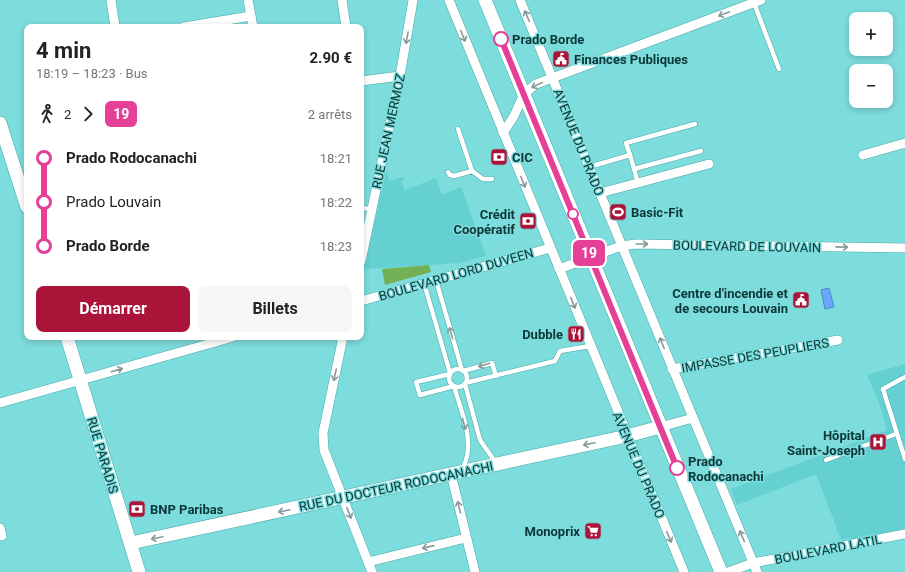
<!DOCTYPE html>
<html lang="fr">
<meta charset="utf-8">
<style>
body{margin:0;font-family:Roboto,sans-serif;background:#f6f6f6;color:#222;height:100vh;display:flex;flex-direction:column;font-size:15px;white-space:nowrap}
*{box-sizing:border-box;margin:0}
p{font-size:13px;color:#767676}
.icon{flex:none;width:22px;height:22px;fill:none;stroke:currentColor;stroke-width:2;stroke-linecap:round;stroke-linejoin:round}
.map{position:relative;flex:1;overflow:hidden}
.side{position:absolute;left:24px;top:24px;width:340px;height:316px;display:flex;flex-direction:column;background:#fff;border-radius:8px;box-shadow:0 2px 6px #0003}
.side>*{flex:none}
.badge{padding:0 8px;border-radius:6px;font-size:14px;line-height:26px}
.buttons{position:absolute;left:849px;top:12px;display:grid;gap:8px}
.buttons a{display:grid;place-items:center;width:44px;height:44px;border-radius:8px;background:#fff;box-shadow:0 2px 6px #0003;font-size:20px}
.map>.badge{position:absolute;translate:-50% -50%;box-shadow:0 0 0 2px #fff}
.legs{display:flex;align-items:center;gap:6px;height:44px;padding:0 12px;font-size:13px}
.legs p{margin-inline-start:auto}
.overview{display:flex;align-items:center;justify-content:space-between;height:68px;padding:0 12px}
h1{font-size:22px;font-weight:700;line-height:30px}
.primary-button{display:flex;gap:8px;margin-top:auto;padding:8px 12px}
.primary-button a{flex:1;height:46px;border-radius:8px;background:#aa1438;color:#fff;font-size:16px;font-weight:700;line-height:46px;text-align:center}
.primary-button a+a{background:#f6f6f6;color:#222}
ul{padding:0 12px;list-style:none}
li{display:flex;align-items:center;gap:14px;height:44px;font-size:15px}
li i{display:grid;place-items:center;width:6px;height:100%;margin:0 5px;background:currentColor}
li i::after{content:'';width:10px;height:10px;margin:-5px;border:3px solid;border-radius:50%;background:#fff}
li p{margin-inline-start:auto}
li:first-child i{background:linear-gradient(#0000 50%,currentColor 0)}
li:last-child i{background:linear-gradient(currentColor 50%,#0000 0)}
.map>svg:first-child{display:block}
</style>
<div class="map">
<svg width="905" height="572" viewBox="0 0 905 572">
<rect width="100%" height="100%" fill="#7ddcdc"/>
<g fill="#64d0d1">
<polygon points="386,171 390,181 403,177 404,180 401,181 405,190 436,178 442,195 461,187 486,256 460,263 364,269"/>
<polygon points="905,364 905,529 848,540 848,539 841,540 838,531 836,531 836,526 816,474 737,505 731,489 887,430 879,403 867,375"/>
</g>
<polygon fill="#74b056" points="429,265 431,272 385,285 382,269"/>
<polygon fill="#69a8fd" stroke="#4d86c2" points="829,288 834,307 825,309 821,290"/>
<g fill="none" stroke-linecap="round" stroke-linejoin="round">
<defs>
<g id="lane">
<polyline points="754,3 779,69"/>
<polyline points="458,129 472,171"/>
<polyline points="630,155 626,143 695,124"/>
<polyline points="589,167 630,155 638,183"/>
<polyline points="634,169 701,151"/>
<polyline points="448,172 450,175 454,176 472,171 483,179 492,179"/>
<polyline points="361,208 372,209"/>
<polyline points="436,280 462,370"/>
<polyline points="424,283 450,373"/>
<circle cx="458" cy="378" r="9"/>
<polyline points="463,371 492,363 496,376"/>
<polyline points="450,374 416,382 420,395 454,386"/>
<polyline points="905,377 883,389 905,459"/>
<polyline points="465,383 555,361 560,351 590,346"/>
<polyline points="465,384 480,440 496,463"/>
<path d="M454,386C461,412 477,445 462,469"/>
<polyline points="826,460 896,434"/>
</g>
<g id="street">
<polyline points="111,0 115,27"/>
<polyline points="248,0 253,27"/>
<polyline points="342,0 346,27"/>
<polyline points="449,0 684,572"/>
<polyline points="520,0 757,572"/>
<polyline points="184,27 251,16"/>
<polyline points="361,81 400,76"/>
<polyline points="503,133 514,116 524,94 536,84 761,0"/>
<polyline points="863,155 905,143"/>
<polyline points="600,193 709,164"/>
<polyline points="361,261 400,76 413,0"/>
<polyline points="559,269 621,246 636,244 905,248"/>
<polyline points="361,301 550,248"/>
<polyline points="343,337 323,433 324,450 372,572"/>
<polyline points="672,369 838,340"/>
<polyline points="0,403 233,337"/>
<polyline points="660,427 693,418"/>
<polyline points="451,474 475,572"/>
<polyline points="0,528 2,536"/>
<polyline points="368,562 466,538"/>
<polyline points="728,572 753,563 905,534"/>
</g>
<g id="secondary">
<polyline points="485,0 721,572"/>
<polyline points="0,123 27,207"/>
<polyline points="67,337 139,572"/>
<polyline points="131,543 627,436 660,427"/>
</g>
</defs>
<use href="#lane" stroke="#47a8a9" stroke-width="5.5"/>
<use href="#street" stroke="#47a8a9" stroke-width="10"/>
<use href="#secondary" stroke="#47a8a9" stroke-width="14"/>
<use href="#lane" stroke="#fff" stroke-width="4.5"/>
<use href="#street" stroke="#fff" stroke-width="9"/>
<use href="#secondary" stroke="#fff" stroke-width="13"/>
</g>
<defs><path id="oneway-shaft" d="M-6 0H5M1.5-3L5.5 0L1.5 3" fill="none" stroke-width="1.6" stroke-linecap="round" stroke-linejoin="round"/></defs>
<g stroke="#869a9b">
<use href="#oneway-shaft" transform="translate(724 14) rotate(159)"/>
<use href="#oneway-shaft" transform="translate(527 16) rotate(-113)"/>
<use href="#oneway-shaft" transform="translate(463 36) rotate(68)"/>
<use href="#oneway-shaft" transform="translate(407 38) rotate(101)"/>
<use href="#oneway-shaft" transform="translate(537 85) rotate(154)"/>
<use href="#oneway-shaft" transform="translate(523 182) rotate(68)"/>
<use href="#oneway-shaft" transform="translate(642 244)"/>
<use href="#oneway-shaft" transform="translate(842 247) rotate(1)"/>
<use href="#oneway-shaft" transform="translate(573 303) rotate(68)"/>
<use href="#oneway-shaft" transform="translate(451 333) rotate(-106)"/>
<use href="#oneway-shaft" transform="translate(662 343) rotate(-112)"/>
<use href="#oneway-shaft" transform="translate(484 365) rotate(164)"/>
<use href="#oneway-shaft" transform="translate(117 370) rotate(-16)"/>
<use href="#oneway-shaft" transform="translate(335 375) rotate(102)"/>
<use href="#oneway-shaft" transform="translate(464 424) rotate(75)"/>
<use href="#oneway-shaft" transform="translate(589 444) rotate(168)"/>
<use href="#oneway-shaft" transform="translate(459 507) rotate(-103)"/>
<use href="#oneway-shaft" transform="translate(284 511) rotate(168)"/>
<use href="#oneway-shaft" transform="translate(349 513) rotate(68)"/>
<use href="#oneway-shaft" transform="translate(742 536) rotate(-113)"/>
<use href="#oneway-shaft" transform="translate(669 537) rotate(67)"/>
<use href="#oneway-shaft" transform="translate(157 538) rotate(168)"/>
<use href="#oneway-shaft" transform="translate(428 547) rotate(167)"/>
</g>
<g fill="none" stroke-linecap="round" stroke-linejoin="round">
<defs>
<polyline id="line-1" points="501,39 677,468"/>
</defs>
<use href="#line-1" stroke="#fff" stroke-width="9"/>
<use href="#line-1" stroke="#e53f97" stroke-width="6"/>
</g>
<defs>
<symbol id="civic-square" viewBox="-11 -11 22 22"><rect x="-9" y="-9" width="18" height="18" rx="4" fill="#aa1438" stroke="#7ddcdc"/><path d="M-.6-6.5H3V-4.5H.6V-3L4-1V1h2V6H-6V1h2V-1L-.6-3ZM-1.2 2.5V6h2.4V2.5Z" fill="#fff"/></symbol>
<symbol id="bank-square" viewBox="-11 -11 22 22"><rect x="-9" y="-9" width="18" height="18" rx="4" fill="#aa1438" stroke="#7ddcdc"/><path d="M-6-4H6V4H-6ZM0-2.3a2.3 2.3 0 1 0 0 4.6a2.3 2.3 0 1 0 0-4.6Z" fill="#fff"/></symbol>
<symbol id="stadium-square" viewBox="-11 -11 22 22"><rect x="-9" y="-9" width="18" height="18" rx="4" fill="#aa1438" stroke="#7ddcdc"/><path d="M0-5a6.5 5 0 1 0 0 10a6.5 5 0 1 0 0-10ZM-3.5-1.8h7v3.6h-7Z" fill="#fff"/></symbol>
<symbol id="restaurant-square" viewBox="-11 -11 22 22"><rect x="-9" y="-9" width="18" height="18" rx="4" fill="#aa1438" stroke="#7ddcdc"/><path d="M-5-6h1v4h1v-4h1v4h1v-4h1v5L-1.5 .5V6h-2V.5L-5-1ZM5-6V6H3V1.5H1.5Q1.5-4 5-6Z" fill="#fff"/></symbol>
<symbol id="hospital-square" viewBox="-11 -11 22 22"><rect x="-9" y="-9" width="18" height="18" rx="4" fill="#aa1438" stroke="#7ddcdc"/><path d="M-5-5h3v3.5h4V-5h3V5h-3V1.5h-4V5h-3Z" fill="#fff"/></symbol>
<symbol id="supermarket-square" viewBox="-11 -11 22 22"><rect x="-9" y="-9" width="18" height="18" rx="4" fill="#aa1438" stroke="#7ddcdc"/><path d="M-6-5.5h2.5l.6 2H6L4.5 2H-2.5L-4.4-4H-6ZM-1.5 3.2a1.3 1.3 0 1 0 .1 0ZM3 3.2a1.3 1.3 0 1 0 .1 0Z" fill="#fff"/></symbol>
</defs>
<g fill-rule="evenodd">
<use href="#civic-square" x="551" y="49" width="20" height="20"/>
<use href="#bank-square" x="489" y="147" width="20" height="20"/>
<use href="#stadium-square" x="608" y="202" width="20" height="20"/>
<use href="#bank-square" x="518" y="211" width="20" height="20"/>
<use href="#civic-square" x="791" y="290" width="20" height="20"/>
<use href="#restaurant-square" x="566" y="324" width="20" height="20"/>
<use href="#hospital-square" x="868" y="432" width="20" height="20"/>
<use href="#bank-square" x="127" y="499" width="20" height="20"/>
<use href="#supermarket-square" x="583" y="521" width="20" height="20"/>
</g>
<g fill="#fff" stroke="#e53f97" stroke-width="2">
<circle cx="501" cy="39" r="7"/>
<circle cx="573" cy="214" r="5"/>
<circle cx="677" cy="468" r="7"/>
</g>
<g text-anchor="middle" stroke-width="3" stroke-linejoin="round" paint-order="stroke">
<g font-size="13" font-weight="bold" fill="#0c3637" stroke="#7ddcdc" text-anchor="start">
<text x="512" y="44">Prado Borde</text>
<text x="688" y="466">Prado<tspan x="688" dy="15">Rodocanachi</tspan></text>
</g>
<g font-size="13" font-weight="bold" fill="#0c3637" stroke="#7ddcdc" text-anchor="end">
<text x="574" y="64" text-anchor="start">Finances Publiques</text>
<text x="512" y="162" text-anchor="start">CIC</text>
<text x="631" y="217" text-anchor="start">Basic-Fit</text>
<text x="515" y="219">Crédit<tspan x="515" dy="15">Coopératif</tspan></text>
<text x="788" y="298">Centre d'incendie et<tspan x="788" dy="15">de secours Louvain</tspan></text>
<text x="563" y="339">Dubble</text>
<text x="865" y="440">Hôpital<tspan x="865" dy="15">Saint-Joseph</tspan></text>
<text x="150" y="514" text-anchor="start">BNP Paribas</text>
<text x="580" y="536">Monoprix</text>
</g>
<g font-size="13" fill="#0c3637" stroke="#7ddcdc">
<text transform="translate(388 131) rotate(-78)" y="5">RUE JEAN MERMOZ</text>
<text transform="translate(579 142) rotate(68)" y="5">AVENUE DU PRADO</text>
<text transform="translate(747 246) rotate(1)" y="5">BOULEVARD DE LOUVAIN</text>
<text transform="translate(456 274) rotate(-16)" y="5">BOULEVARD LORD DUVEEN</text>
<text transform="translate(755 355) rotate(-10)" y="5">IMPASSE DES PEUPLIERS</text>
<text transform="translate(103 455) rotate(73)" y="5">RUE PARADIS</text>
<text transform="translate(639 465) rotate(67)" y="5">AVENUE DU PRADO</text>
<text transform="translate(396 486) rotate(-12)" y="5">RUE DU DOCTEUR RODOCANACHI</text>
<text transform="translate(828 549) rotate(-11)" y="5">BOULEVARD LATIL</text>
</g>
</g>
</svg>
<div class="buttons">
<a>+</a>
<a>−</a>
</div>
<b class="badge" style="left:589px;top:253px;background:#e53f97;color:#fff">19</b>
<section class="side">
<div class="overview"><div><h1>4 min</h1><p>18:19 – 18:23 · Bus</p></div><b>2.90 €</b></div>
<div class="legs"><svg class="icon" aria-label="walk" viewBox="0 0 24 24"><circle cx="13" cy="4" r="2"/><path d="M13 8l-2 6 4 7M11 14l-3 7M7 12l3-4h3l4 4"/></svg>2<svg class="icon" aria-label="forward" viewBox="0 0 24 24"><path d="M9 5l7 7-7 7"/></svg><b class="badge" style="background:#e53f97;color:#fff">19</b><p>2 arrêts</p></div>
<ul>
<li><i style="color:#e53f97"></i><b>Prado Rodocanachi</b><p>18:21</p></li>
<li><i style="color:#e53f97"></i><span>Prado Louvain</span><p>18:22</p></li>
<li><i style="color:#e53f97"></i><b>Prado Borde</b><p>18:23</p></li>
</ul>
<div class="primary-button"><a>Démarrer</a><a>Billets</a></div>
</section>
</div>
